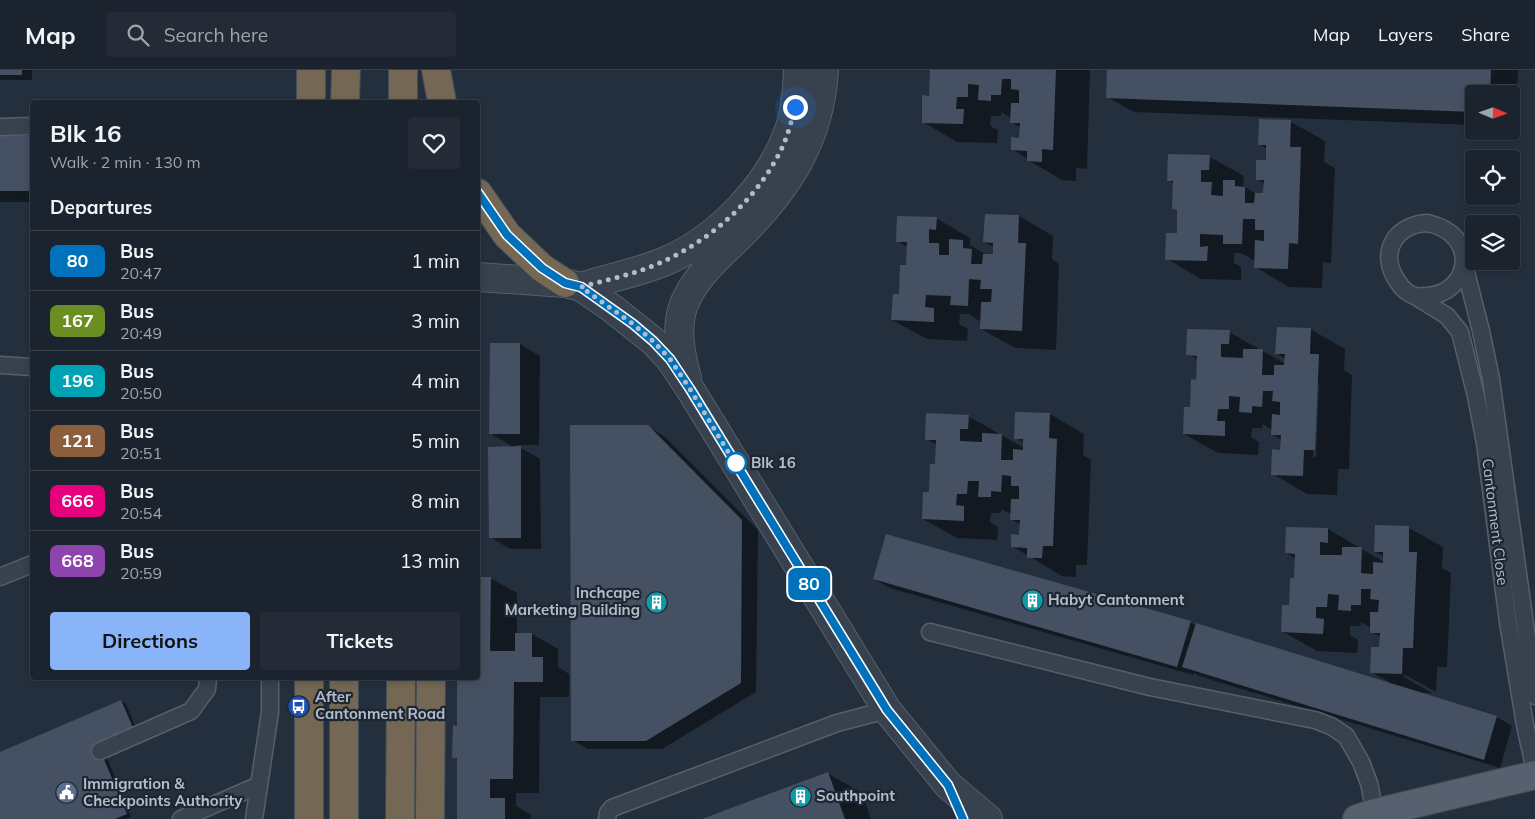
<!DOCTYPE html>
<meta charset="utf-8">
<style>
body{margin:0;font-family:Mulish,sans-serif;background:#242b36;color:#f1f3f6;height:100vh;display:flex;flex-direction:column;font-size:19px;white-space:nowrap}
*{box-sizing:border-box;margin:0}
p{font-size:16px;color:#a0a4aa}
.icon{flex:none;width:28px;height:28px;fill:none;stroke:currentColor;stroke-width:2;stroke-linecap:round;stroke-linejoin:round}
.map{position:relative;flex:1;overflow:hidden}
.details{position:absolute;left:30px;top:30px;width:450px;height:580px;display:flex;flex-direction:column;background:#1b232e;border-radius:5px;box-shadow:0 2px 8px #0003,0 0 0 1px #39404a}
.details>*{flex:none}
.badge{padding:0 10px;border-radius:8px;font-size:18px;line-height:32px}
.needle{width:32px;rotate:92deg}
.controls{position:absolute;left:1465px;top:15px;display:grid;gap:10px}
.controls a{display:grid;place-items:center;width:55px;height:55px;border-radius:5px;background:#1b232e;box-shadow:0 2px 8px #0003,0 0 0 1px #39404a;font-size:25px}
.you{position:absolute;width:25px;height:25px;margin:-12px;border:4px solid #fff;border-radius:50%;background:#1a73e8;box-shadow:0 0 0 8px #1a73e833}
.map>.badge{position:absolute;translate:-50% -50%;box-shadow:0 0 0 2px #fff}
h2{padding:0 20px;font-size:19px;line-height:45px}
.round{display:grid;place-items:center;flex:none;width:52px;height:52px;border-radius:5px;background:#242b36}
.overview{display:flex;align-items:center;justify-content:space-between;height:85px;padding:0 20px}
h1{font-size:24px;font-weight:700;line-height:38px}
.primary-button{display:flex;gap:10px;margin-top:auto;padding:10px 20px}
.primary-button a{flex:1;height:58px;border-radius:5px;background:#8ab4f8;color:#111;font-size:20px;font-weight:700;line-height:58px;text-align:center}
.primary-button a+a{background:#242b36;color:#f1f3f6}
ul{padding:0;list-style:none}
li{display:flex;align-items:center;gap:15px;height:60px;padding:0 20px;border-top:1px solid #39404a}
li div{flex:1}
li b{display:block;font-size:19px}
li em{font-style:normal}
li .badge{min-width:55px;font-weight:700;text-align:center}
header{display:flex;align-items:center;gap:30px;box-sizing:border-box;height:70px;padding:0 25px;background:#1b232e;border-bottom:1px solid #39404a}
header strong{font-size:24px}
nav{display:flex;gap:28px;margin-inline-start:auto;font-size:18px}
.search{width:350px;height:45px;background:#242b36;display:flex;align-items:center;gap:12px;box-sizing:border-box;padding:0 18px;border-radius:5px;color:#a0a4aa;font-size:19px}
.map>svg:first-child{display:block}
</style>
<header>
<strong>Map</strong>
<div class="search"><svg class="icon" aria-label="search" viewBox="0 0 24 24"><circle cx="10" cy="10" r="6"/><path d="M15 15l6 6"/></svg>Search here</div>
<nav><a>Map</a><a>Layers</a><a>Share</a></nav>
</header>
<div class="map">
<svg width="1535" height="749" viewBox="0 0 1535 749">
<rect width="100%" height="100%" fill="#242f3e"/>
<g fill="#0007" fill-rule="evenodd">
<rect x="0" y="0" width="32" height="10"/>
<polygon points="931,0 1090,0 1087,99 1076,98 1076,111 1062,110 1028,90 1028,89 1012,79 1021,69 1021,58 1011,52 1011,48 1001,42 1001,46 991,46 990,56 998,60 997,73 957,72 923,52 930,27"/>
<polygon points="1108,0 1518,0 1515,57 1511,57 1511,24 1474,24 1474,55 1134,42 1107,27"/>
<polygon points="1291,52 1325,71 1324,92 1335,98 1331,193 1323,192 1322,218 1289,217 1255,197 1255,191 1241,183 1234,183 1234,193 1241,197 1241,210 1201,209 1167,189 1178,164 1178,141 1174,139 1175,114 1168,110 1210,87 1244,106 1243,116 1258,125 1264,125 1265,114 1257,109 1267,91 1267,79 1259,74"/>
<polygon points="32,67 32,132 0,132 0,68"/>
<polygon points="986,145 1019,146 1053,166 1052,189 1059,194 1056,280 1015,278 981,259 981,252 969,244 960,244 959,254 968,259 967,271 927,269 892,250 907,197 908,177 897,171 936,148 970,168 970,175 987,185 994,186 994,177 984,172"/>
<path d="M1310,259L1345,279L1344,300L1352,305L1349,399H1338L1337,425L1307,424L1273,404L1282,381V370L1272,364V360L1263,354L1262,358H1252L1251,367L1259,372L1258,385L1218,383L1184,364L1192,339L1197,311L1198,290L1188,284L1229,262L1286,294V289L1276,283ZM1316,314H1319L1316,387H1313Z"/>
<polygon points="520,274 540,286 539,375 516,375 540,389 541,479 510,479 490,467 515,378 491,364"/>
<polygon points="1050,344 1084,364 1083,385 1091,390 1087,495 1076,495 1076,507 1062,506 1012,476 1021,466 1021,455 1011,449 1011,444 1001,439 1001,443 991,443 990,452 998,457 997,470 957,468 923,449 931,423 936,396 937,375 927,369 968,346 1024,378 1024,373 1016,368"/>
<polygon points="647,356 664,366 758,460 756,622 662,679 588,679 572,670"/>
<polygon points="1376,456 1409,458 1443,477 1442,498 1451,503 1447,597 1437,597 1436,622 1404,604 1404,607 1432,623 1421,623 1497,647 1512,656 1500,698 1199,606 1194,603 1193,605 890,518 874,509 1190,552 1196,556 1388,613 1389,612 1371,602 1380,579 1381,567 1371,562 1371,558 1361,552 1361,556 1350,556 1350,565 1358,570 1357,583 1317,581 1283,562 1290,537 1296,509 1296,489 1286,483 1328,459 1384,492 1384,487 1375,481"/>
<polygon points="478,508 490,508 517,523 517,564 532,564 558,579 558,597 569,604 569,627 540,627 539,723 516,723 516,736 531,745 531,749 458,749 458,690 454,687 458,657 459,608 478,608"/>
<polygon points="121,631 126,634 138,663 103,678 131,747 126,749 0,749 0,683"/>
<polygon points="827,703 862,723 871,749 705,749"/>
</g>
<g fill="#455162">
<rect x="0" y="0" width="22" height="5"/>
<polygon points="930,0 1056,0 1053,80 1042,79 1042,92 1027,91 1027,81 1011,80 1011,67 1019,68 1020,53 1010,53 1011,33 1019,33 1019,20 1011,19 1011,9 1002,9 1001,25 991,25 991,31 978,30 979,15 968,14 968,27 957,27 956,39 964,39 963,54 922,53 922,25 929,26"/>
<polygon points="1107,0 1491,0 1490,24 1474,24 1474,42 1106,28"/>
<polygon points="1259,49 1291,50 1290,77 1301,77 1298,174 1289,173 1288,199 1254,198 1255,170 1264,171 1264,160 1255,160 1255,149 1243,149 1242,174 1223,174 1223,165 1200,164 1200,177 1208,176 1207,191 1165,190 1166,163 1177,163 1177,140 1172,139 1173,111 1167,111 1168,84 1210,85 1209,100 1201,100 1201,112 1212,112 1211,125 1223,126 1223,110 1235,110 1235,116 1245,117 1245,133 1254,133 1255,123 1263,123 1264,110 1256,110 1256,90 1266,90 1266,75 1258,75"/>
<rect x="0" y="66" width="32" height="55"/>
<polygon points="985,144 1019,145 1018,173 1026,173 1022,261 980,259 981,232 991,232 992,219 980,219 981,210 969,209 968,236 950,235 951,226 926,225 925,237 934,238 934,252 891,250 893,224 899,224 900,195 906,195 907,172 896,172 897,146 937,147 936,160 929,159 929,173 939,173 939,185 949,185 949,169 963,170 963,178 972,179 971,194 982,194 983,184 993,184 993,173 983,172"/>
<polygon points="1277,257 1311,258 1310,284 1319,284 1315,380 1304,380 1303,406 1271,405 1272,379 1280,380 1281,365 1271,365 1272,344 1280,345 1280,332 1272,331 1273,321 1263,321 1262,337 1252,336 1252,343 1239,342 1240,327 1229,326 1229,339 1218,339 1217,351 1225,351 1225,366 1183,364 1184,337 1190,337 1191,309 1196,310 1197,286 1186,285 1187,259 1230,260 1229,274 1221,274 1221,287 1243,288 1243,279 1263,279 1262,305 1274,305 1274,295 1284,295 1285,284 1275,284"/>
<polygon points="490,273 520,273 520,364 489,364"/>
<polygon points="1015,342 1050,343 1049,368 1057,369 1053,476 1043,476 1042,488 1027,488 1027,478 1011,477 1011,464 1019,465 1020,450 1010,450 1011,429 1019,429 1019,416 1011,416 1011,406 1002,405 1001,422 991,421 991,427 978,427 979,411 968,411 967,424 957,424 956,435 964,436 964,451 922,449 923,422 929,422 930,394 935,394 936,370 925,370 926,343 969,345 968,359 960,359 960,371 982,372 982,363 1002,364 1001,390 1013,390 1013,379 1023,380 1023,369 1014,369"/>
<polygon points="570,355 648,355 742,450 741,613 646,671 571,671"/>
<polygon points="521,376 521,468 489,468 488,377"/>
<polygon points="1375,455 1409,456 1409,482 1417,482 1413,578 1403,578 1402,604 1370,603 1371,577 1379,577 1380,563 1370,563 1370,542 1378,542 1379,530 1370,529 1371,519 1361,519 1361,535 1351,535 1351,541 1338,540 1339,525 1328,524 1327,537 1316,537 1316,548 1324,549 1323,564 1281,562 1282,535 1289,535 1290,508 1294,508 1295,484 1285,483 1286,457 1328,458 1328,473 1320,472 1320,485 1342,485 1342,477 1362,477 1361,503 1373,504 1373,492 1383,493 1383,482 1374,482"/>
<polygon points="886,464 1191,551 1177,597 873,509"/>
<polygon points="478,507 491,507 490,581 515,581 515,563 532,563 532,587 543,587 543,612 514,612 513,709 490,709 490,728 505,728 505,749 457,749 457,688 452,688 453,655 457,656 457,608 478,608"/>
<polygon points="1196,553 1497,646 1484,690 1182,597"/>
<polygon points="121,630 134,660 98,675 127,744 115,749 0,749 0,682"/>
<polygon points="828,702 845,749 702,749"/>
</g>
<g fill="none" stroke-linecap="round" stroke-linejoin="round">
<defs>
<g id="lane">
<polyline points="0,57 32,56"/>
<path d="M1427,153C1480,163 1472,224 1426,226C1423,226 1418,227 1415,226C1408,224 1401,218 1398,212C1378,184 1394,155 1427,153Z"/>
<polyline points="1464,194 1481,261 1491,309 1535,626"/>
<polyline points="1415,226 1447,246 1460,262 1476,326 1485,373 1508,552 1525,655 1535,701"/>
<polyline points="0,295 32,297"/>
<polyline points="0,507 32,494"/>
<polyline points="930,562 1150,617 1315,650 1331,656 1346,666 1361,692 1369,713 1375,743"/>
<polyline points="100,681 191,641 207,619 208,608"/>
<polyline points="181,749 259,715"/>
<polyline points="254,749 270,642 270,608"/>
<polyline points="607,749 608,743 612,738 837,653 887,640"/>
</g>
<g id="street">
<polyline points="478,207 565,213 581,217 613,239 653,271 670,289 690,319 887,640 948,715 988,749"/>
<path d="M581,217C610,207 639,203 668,190C720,167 770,114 789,60C796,41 797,20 798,0"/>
<path d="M687,308C681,286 676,262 682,240C691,210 718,187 740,166C788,118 820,70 824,0"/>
</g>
<polyline id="primary" points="1357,749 1375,743 1535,705"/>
<g id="highway">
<polyline points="436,0 442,32"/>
<polyline points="311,32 311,0"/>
<polyline points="345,32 346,0"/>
<polyline points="403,32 403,0"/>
<polyline points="478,123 507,165 542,198 565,213"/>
<polyline points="309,749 309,608"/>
<polyline points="344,749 344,608"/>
<polyline points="400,749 401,608"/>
<polyline points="430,749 431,608"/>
</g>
</defs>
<use href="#lane" stroke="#565f6c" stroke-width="19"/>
<use href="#street" stroke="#565f6c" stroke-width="30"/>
<use href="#primary" stroke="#414a57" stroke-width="30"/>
<use href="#highway" stroke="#434c59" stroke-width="30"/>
<use href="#lane" stroke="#38414e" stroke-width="16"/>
<use href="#street" stroke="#38414e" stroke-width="28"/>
<use href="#primary" stroke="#56606e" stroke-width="28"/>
<use href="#highway" stroke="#746855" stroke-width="28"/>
</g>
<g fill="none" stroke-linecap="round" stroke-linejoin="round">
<defs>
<polyline id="line" points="478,123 507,165 542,198 565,213 581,217 633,254 653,271 670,289 690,319 887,640 948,715 963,749"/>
</defs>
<use href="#line" stroke="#fff" stroke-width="11"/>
<use href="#line" stroke="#0072bc" stroke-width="8"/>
<path stroke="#b4bcc9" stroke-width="5" stroke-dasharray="0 9" d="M736,393V395L690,319L670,289L653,271L633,254L581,217C604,210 628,206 650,197C704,176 752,135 779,84C787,69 791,53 795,37"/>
</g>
<defs>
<symbol id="building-disc" viewBox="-11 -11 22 22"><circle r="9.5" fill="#0f9aa8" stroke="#1d2633"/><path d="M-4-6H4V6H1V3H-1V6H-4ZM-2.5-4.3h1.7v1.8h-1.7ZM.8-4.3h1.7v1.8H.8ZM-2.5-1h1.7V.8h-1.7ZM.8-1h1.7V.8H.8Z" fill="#fff"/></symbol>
<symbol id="bus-disc" viewBox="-11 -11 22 22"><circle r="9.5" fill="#1a4fb4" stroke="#1d2633"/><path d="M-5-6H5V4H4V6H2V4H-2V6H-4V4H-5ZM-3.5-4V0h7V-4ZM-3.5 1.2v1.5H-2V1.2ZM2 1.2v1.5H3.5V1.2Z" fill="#fff"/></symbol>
<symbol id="civic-disc" viewBox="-11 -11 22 22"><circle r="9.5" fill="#5c6f8a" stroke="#1d2633"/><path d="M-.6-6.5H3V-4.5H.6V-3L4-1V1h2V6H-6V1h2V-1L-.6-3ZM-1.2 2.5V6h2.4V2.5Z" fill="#fff"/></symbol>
</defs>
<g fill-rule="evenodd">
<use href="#building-disc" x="1020" y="518" width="25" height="25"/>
<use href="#building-disc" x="644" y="520" width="25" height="25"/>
<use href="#bus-disc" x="286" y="624" width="25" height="25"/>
<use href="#civic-disc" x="54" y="710" width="25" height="25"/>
<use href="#building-disc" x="788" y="714" width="25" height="25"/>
</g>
<circle fill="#fff" stroke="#0072bc" stroke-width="2.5" cx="736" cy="393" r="10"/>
<g text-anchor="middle" stroke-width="4.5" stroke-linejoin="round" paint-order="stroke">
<g font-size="15" font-weight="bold" fill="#b4bcc9" stroke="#1d2633" text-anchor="start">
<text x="751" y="398">Blk 16</text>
</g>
<g font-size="15" fill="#b4bcc9" stroke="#1d2633">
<text transform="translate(1495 452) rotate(83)" y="5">Cantonment Close</text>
</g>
<g font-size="15" font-weight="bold" fill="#b4bcc9" stroke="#1d2633" text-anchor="start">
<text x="640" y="528" text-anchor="end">Inchcape<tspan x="640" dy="17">Marketing Building</tspan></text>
<text x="1048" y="535">Habyt Cantonment</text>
<text x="315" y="632">After<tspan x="315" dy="17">Cantonment Road</tspan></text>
<text x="83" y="719">Immigration &amp;<tspan x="83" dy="17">Checkpoints Authority</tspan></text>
<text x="816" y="731">Southpoint</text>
</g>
</g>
</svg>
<div class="controls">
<a><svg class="needle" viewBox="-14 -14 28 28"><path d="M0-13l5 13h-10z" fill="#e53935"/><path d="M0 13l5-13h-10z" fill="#a0a4aa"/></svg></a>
<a><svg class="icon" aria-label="locate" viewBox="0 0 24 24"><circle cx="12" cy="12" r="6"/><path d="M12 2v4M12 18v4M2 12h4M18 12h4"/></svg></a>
<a><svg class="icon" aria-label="layers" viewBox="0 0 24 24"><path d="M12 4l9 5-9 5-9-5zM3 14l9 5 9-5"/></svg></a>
</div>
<div class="you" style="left:795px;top:37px"></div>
<b class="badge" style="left:809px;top:514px;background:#0072bc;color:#fff">80</b>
<section class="details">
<div class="overview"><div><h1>Blk 16</h1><p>Walk · 2 min · 130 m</p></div><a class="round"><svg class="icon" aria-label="heart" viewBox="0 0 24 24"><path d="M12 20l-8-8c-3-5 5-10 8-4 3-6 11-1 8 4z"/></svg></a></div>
<h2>Departures</h2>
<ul>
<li><span class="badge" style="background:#0072bc;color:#fff">80</span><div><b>Bus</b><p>20:47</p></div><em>1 min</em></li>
<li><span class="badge" style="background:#6b8e23;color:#fff">167</span><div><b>Bus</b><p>20:49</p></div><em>3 min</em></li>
<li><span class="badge" style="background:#00a3b4;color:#fff">196</span><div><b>Bus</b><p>20:50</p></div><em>4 min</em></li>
<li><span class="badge" style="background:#8b5e3c;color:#fff">121</span><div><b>Bus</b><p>20:51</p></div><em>5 min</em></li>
<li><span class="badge" style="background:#e6007e;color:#fff">666</span><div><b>Bus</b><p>20:54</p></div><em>8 min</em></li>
<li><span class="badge" style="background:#8e44ad;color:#fff">668</span><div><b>Bus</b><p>20:59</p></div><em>13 min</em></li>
</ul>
<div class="primary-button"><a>Directions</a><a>Tickets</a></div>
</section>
</div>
